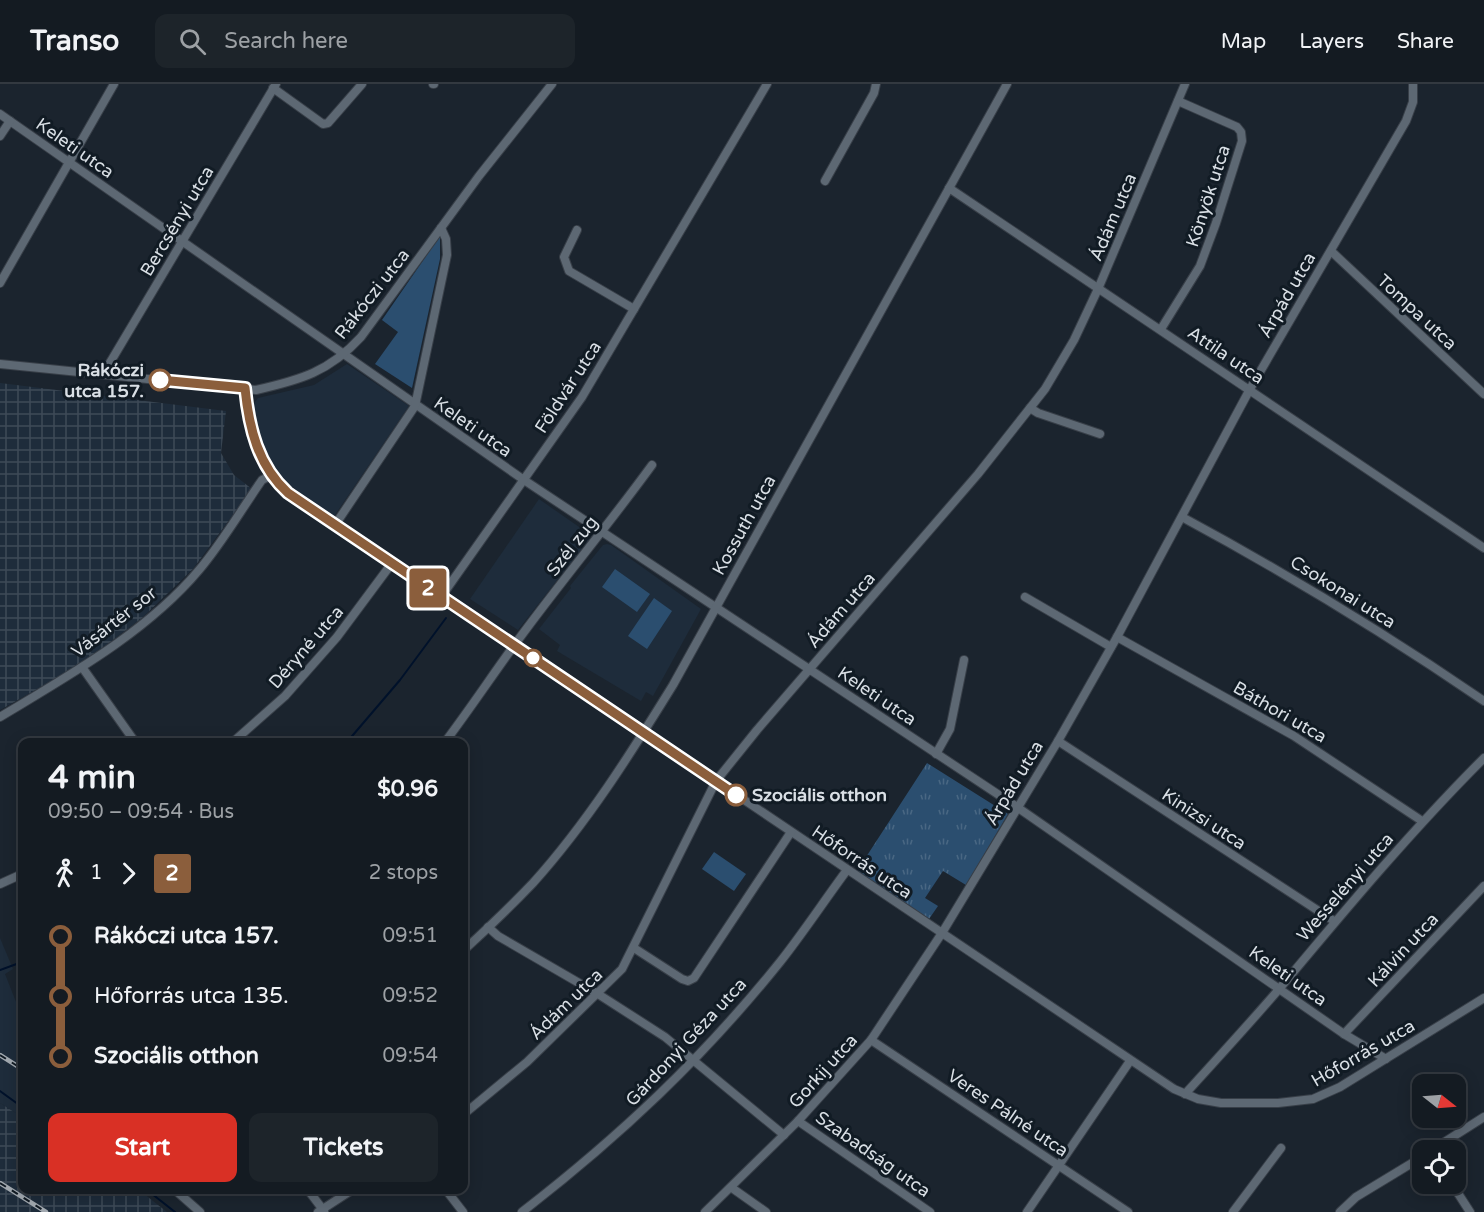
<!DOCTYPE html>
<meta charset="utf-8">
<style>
body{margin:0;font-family:"Varela Round",sans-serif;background:#1d242a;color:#f1f3f6;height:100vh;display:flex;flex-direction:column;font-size:22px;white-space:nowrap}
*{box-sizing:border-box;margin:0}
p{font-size:20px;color:#9da1a5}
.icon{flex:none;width:33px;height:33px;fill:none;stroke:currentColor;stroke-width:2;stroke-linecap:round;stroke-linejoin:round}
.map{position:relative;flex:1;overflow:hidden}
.panel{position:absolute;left:18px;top:654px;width:450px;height:456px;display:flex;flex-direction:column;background:#141b22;border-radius:12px;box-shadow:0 3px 15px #0003,0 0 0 2px #333940}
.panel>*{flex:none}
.badge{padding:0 12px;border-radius:4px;font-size:21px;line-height:39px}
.needle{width:39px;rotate:107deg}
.buttons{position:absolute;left:1412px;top:990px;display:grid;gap:12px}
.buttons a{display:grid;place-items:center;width:54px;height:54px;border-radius:12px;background:#141b22;box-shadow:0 3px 15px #0003,0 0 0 2px #333940;font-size:30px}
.map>.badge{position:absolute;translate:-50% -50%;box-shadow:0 0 0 3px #fff}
.legs{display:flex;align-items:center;gap:9px;height:66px;padding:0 30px;font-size:20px}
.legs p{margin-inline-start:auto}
.head{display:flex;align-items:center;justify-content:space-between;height:102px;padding:0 30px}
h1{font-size:33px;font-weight:700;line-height:45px}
.button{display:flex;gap:12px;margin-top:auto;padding:12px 30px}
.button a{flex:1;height:69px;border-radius:12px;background:#d93025;color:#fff;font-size:24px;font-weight:700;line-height:69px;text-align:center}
.button a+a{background:#1d242a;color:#f1f3f6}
ul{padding:0 30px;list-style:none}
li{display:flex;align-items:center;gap:21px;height:60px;font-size:22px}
li i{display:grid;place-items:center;width:9px;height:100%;margin:0 8px;background:currentColor}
li i::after{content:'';width:15px;height:15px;margin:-8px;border:4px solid;border-radius:50%;background:#141b22}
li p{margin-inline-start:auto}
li:first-child i{background:linear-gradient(#0000 50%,currentColor 0)}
li:last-child i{background:linear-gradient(currentColor 50%,#0000 0)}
header{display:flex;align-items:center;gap:36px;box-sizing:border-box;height:84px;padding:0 30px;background:#141b22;border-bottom:2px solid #333940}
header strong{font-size:28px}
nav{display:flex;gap:33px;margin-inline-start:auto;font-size:21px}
.search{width:420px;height:54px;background:#1d242a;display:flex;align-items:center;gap:15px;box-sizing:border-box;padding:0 21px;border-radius:12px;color:#9da1a5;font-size:22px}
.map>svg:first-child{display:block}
</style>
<header>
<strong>Transo</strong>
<div class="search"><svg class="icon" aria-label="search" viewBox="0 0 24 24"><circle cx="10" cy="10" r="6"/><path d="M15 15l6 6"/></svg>Search here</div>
<nav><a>Map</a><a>Layers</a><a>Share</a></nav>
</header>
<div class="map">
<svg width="1484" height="1128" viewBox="0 0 1484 1128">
<defs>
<pattern id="industrial-grid" width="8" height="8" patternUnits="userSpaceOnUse" patternTransform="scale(1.5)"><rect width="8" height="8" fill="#1e2c3b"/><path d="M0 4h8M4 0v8" fill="none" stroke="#3e4a57"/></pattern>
<pattern id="grass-tufts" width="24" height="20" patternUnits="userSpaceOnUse" patternTransform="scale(1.5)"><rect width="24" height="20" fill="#2b4e6f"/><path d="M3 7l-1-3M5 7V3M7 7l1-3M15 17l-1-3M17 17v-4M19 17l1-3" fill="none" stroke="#496783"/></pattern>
</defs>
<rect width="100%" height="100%" fill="#1b242e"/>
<g fill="#1e2c3b">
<polygon points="347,280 409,322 333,434 286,398 261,367 253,321 258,314 314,301"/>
<polygon points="539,415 592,452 518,546 470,515"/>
<polygon points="607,460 611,461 701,525 653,612 646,608 641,617 557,567 560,561 539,545 571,504 570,502 603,461"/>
<polygon points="0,854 13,885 5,890 22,933 22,1033 0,1019"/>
</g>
<g fill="url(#industrial-grid)">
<polygon points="0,299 226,327 221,369 234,391 252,405 193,485 142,534 80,581 0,626"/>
<polygon points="0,1019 22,1033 22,1106 139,1106 167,1128 0,1128"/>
</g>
<polygon fill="url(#grass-tufts)" points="927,679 1008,730 966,801 943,787 925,814 938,822 929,835 857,787"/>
<g fill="#2b4e6f">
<polygon points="440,152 440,175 412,304 375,280 398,248 382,236"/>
<polygon points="615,485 650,510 637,528 602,503"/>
<polygon points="654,514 672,527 647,565 628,552"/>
<polygon points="714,768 746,790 734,807 702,785"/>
</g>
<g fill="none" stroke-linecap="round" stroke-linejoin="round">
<g stroke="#00112a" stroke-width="2">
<polyline points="347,658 400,596 446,534"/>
<polyline points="0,886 22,878"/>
<polyline points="0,1007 22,1023"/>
<polyline points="147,1106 175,1128"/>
</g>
<defs>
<g id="minor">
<polyline points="433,0 434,0"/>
<polyline points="273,4 323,40 328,39 362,0"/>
<polyline points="0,30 524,396 1017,723 1344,950 1386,975"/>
<polyline points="0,52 10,37"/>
<polyline points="825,97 874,9 876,0"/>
<polyline points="949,104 1484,464"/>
<polyline points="577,146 564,173 569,187 634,225"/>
<polyline points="1331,167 1484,310"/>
<polyline points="0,199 114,0"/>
<polyline points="1161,245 1200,182 1216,139 1242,57 1241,48 1237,43 1178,17"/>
<path d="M0,280L256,306C300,296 329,288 361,253L479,92L552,0"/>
<polyline points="107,290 108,282 276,0"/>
<path d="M245,305C249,344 258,382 288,409L1174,1005L1198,1015L1221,1019H1278L1313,1015L1340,1003L1484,914"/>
<polyline points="1030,324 1038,329 1100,350"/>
<path d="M1182,433C1286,489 1386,550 1484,617"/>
<polyline points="335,441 415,322 447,171 446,155 441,144"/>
<polyline points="441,513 582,313 767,0"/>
<polyline points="1025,513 1111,563"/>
<polyline points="1117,553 1294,652 1422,737"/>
<polyline points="82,583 135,658"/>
<path d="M0,633C68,592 147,548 199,486C222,459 241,426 262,396L272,391"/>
<polyline points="1058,657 1334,837"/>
<polyline points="233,658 285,612 337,553 392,479"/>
<path d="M445,658C473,621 499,581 527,544C568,489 612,436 652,381"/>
<polyline points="936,670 950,645 964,576"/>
<polyline points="0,800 22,790"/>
<polyline points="488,843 498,852 598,910 665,953 784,1051"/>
<polyline points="634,864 682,895 688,897 694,894 791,748"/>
<path d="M464,866C487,845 511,822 533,799C587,739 631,669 673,601L1007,0"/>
<polyline points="1344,950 1484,802"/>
<polyline points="871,956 1128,1128"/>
<path d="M1185,1010C1217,975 1249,940 1280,904C1346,825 1411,747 1484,674"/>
<polyline points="464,1030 527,978 622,885 716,697 757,646 978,390 1045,305 1074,256 1098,205 1185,0"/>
<polyline points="798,1037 930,1128"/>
<polyline points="1432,1066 1484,1033"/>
<polyline points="1452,1100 1470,1128"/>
<polyline points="732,1104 766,1128"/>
<polyline points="175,1106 200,1128"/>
<polyline points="308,1106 324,1127"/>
<polyline points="446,1106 463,1128"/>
<polyline points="318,1128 352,1106"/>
<path d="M522,1128C620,1052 702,975 780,878C803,849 824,817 847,786"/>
<polyline points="705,1128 798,1037 871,956 942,849 1058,657 1117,553 1250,305 1406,37 1413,18 1413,0"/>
<polyline points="1027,1128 1130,977"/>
<polyline points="1233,1128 1281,1064"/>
<polyline points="1340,1128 1356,1113 1422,1073"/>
</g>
</defs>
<use href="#minor" stroke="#383f48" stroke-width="10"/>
<use href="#minor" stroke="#5d6873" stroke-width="8"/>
<defs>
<g id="rail">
<polyline points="0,971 22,985"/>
<polyline points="0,1099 46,1128"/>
</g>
</defs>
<use href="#rail" stroke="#a2a9b0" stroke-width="4.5"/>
<use href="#rail" stroke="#111b24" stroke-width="2" stroke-dasharray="7" stroke-linecap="butt"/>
</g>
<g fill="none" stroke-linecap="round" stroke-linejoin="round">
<defs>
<path id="line-1" d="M160,296L245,304C249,344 258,382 288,409L736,711"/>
</defs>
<use href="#line-1" stroke="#fff" stroke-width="14"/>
<use href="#line-1" stroke="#8b5e3c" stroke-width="9"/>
</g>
<g fill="#fff" stroke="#8b5e3c" stroke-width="3">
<circle cx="160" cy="296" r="10"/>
<circle cx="533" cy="574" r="8"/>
<circle cx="736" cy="711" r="10"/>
</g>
<g text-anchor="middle" stroke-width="6" stroke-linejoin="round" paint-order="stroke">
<g font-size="18" fill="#d9dfe5" stroke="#111b24">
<text transform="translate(75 64) rotate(35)" y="6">Keleti utca</text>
<text transform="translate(1208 112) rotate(-72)" y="6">Könyök utca</text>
<text transform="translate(1113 133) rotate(-67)" y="6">Ádám utca</text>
<text transform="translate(177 137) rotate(-59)" y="6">Bercsényi utca</text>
<text transform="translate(372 210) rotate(-52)" y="6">Rákóczi utca</text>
<text transform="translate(1287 211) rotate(-60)" y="6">Árpád utca</text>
<text transform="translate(1417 228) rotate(43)" y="6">Tompa utca</text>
<text transform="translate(1226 271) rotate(34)" y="6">Attila utca</text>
<text transform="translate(568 303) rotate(-57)" y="6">Földvár utca</text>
<text transform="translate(473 343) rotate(35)" y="6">Keleti utca</text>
<text transform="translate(744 441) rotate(-61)" y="6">Kossuth utca</text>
<text transform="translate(572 462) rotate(-52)" y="6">Szél zug</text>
<text transform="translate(1343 508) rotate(32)" y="6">Csokonai utca</text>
<text transform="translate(841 526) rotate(-49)" y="6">Ádám utca</text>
<text transform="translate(114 538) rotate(-38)" y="6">Vásártér sor</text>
<text transform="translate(306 563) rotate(-49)" y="6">Déryné utca</text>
<text transform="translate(877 612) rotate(34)" y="6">Keleti utca</text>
<text transform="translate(1280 628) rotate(30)" y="6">Báthori utca</text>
<text transform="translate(1014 699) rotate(-59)" y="6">Árpád utca</text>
<text transform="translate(1204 735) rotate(33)" y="6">Kinizsi utca</text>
<text transform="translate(862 778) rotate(34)" y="6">Hőforrás utca</text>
<text transform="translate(1345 803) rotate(-49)" y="6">Wesselényi utca</text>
<text transform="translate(1403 866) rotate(-47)" y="6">Kálvin utca</text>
<text transform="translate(1288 892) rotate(35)" y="6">Keleti utca</text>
<text transform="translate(566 920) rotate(-44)" y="6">Ádám utca</text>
<text transform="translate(686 958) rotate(-47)" y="6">Gárdonyi Géza utca</text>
<text transform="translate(1363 969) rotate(-30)" y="6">Hőforrás utca</text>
<text transform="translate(823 987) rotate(-48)" y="6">Gorkij utca</text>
<text transform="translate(1008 1029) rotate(34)" y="6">Veres Pálné utca</text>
<text transform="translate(873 1070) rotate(35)" y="6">Szabadság utca</text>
</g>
<g font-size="18" font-weight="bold" fill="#d9dfe5" stroke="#111b24" text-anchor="end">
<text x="144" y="292">Rákóczi<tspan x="144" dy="21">utca 157.</tspan></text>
<text x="752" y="717" text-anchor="start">Szociális otthon</text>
</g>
</g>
</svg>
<div class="buttons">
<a><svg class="needle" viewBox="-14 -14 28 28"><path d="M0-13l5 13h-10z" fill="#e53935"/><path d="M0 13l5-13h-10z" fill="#9da1a5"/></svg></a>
<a><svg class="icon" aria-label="locate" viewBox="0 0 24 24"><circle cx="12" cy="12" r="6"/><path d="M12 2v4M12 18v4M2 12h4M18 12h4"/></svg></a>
</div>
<b class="badge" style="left:428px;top:504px;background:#8b5e3c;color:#fff">2</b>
<section class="panel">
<div class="head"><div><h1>4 min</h1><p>09:50 – 09:54 · Bus</p></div><b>$0.96</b></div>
<div class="legs"><svg class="icon" aria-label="walk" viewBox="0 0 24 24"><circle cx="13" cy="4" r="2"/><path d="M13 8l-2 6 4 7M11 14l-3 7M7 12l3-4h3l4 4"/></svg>1<svg class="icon" aria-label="forward" viewBox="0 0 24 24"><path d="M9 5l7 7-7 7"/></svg><b class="badge" style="background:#8b5e3c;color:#fff">2</b><p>2 stops</p></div>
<ul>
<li><i style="color:#8b5e3c"></i><b>Rákóczi utca 157.</b><p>09:51</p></li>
<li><i style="color:#8b5e3c"></i><span>Hőforrás utca 135.</span><p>09:52</p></li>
<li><i style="color:#8b5e3c"></i><b>Szociális otthon</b><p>09:54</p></li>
</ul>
<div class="button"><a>Start</a><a>Tickets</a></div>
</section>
</div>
